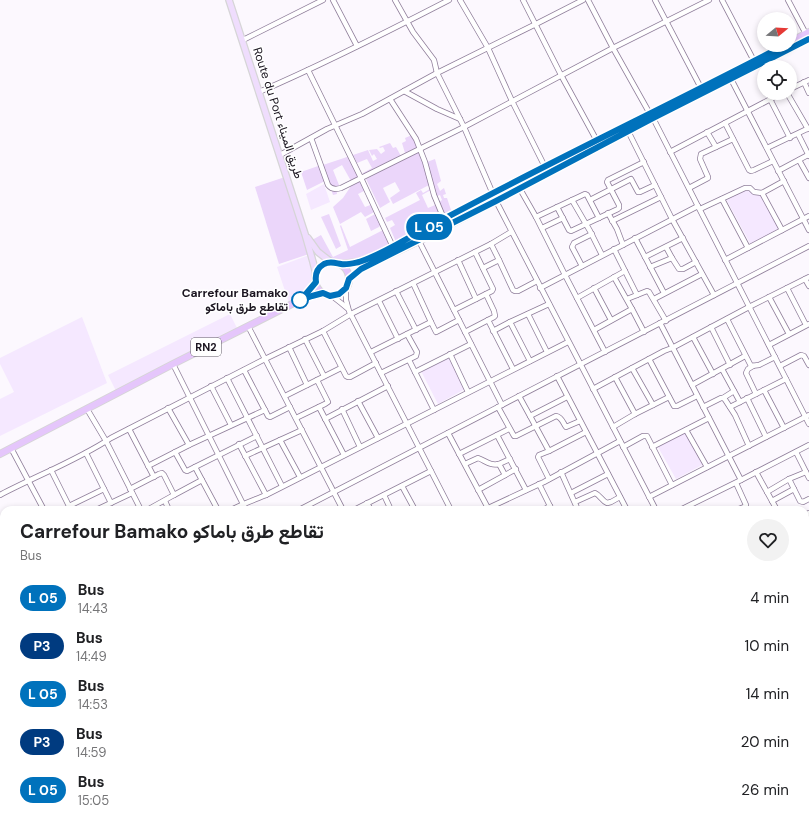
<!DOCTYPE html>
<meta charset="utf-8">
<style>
body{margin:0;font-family:"DM Sans",Vazirmatn,sans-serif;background:#f2f2f2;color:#202124;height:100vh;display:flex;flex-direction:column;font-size:15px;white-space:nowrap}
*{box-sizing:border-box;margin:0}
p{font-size:13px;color:#757577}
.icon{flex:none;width:22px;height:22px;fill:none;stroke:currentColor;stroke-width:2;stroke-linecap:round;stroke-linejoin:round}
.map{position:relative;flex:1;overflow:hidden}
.panel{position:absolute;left:0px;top:506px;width:809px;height:316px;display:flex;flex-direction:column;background:#fff;border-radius:12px 12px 0 0;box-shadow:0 2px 6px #0003}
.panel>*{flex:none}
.badge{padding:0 8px;border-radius:13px;font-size:14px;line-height:26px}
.needle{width:26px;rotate:72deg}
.tools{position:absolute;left:757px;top:12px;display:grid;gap:8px}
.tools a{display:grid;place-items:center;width:40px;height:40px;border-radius:50%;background:#fff;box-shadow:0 2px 6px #0003;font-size:20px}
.map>.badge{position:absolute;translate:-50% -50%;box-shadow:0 0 0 2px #fff}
.round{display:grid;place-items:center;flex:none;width:42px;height:42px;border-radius:21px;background:#f2f2f2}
.summary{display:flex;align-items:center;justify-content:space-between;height:68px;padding:0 20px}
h1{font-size:19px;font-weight:700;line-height:30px}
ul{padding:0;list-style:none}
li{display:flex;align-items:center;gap:12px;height:48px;padding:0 20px}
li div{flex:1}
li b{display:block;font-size:15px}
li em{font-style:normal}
li .badge{min-width:44px;font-weight:700;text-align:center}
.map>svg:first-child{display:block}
</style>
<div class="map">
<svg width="809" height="822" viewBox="0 0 809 822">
<rect width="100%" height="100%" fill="#fcf8fe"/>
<g fill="#f5e8ff">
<polygon points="324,184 330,202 311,210 306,194"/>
<polygon points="749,189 753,194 762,195 781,230 751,245 726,199"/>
<polygon points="309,255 314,274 313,280 305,291 289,303 277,267"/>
<polygon points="230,314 237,328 116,391 108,375"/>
<polygon points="82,317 107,383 0,436 0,399 14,392 0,364 0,358"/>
<polygon points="450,357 465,389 438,404 421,371"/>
<polygon points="686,430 704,464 676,479 658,447"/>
</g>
<g fill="#ebd6fa">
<polygon points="412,135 418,147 405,153 402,143 406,141 405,138"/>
<polygon points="390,143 393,148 396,147 401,156 364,175 363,173 372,168 367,159 357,163 353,155 368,150 373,161 377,159 374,154 372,156 369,150 377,149 381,154 385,151 383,147 380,148 379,147"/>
<polygon points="419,151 429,185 393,204 390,198 400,191 395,182 383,188 390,202 380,208 366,179"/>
<polygon points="350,156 361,177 351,181 342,165 333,170 339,185 336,188 337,194 333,195 323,165"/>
<polygon points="435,159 441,181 437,184 440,191 444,188 446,194 443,195 444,198 447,198 452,213 444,215 439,202 442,200 440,195 437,196 427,162"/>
<polygon points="321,165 325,181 307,190 301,172"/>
<polygon points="285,177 309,254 279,264 255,187"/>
<polygon points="362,180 366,190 358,194 365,207 373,204 376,211 365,217 361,212 340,224 333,207 343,198 351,186"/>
<polygon points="430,189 431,190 422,195 428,208 435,205 441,218 396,242 390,228 395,225 392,220 387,222 385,218 420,200 416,193 421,190 423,193"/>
<polygon points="377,213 382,223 379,227 371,231 366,219"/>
<polygon points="329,214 341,246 336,249 321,217"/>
<path d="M341,225L350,247L385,229L392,245C377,251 350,267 333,260C326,257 318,246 312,240L321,235L333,257L348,250L340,226Z"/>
</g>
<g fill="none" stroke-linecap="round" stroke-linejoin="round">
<defs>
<g id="minor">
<polyline points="333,0 357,46"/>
<polyline points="395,0 413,32 434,60 437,73 464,127 496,201 656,510"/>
<polyline points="460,0 488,48 512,101 545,167"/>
<polyline points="523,0 561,75 597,141"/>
<polyline points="588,0 613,48 650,114"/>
<polyline points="655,0 701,88"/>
<polyline points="722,0 754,61"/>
<polyline points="788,0 806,34"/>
<polyline points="243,40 323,0"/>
<polyline points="308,70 361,178 393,247"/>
<polyline points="731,79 809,230"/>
<polyline points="804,82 809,93"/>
<polyline points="790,89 809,80"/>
<polyline points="404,91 437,109 460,119"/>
<path d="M259,92C324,64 387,32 449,0"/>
<polyline points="787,93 808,129"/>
<polyline points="390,99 416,139 425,162 434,195 444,219"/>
<polyline points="770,99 790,138"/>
<polyline points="653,118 809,424"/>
<polyline points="725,123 749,170 751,171 754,170 773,161"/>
<polyline points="628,131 672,219 714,295"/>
<polyline points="707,132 716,147"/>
<polyline points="798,134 809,156"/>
<path d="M311,138L328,185C331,189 335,190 341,188L464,127L613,48L709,0"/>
<polyline points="767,148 809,128"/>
<polyline points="670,152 782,93"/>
<polyline points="280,155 327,129 362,114 437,73 536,24 583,0"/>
<polyline points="799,160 809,178"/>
<polyline points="778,171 808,155"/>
<polyline points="689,188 708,178 708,177 700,159 701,154 733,139"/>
<polyline points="520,189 536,217"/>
<polyline points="762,193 784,181"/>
<polyline points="722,199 748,248"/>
<polyline points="572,200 590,231 602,255"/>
<polyline points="590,200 631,179 638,192 640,192 655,185"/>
<polyline points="557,207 569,230 571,231 618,209 619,208 619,205 607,182 608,180 644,162"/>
<polyline points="700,209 745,188 750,188 754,192 762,193 782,230"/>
<polyline points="608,213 617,229 623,245"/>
<polyline points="599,218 587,195 585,194 536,217 565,275 605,352"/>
<polyline points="612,221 661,197"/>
<polyline points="542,228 563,218"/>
<polyline points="635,238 664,293"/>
<polyline points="419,241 502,405"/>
<polyline points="491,244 499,260"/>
<polyline points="666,247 672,258 679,269 683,269 696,262"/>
<polyline points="614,249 637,295"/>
<polyline points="645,257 683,238"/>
<polyline points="458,260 476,299"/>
<polyline points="725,260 809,216"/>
<polyline points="582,266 572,247 574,243 592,234"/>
<polyline points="650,267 672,258"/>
<polyline points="483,268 499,260 513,290 515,291 518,291 537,281"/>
<polyline points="614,277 632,309 644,332"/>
<polyline points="805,279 809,286"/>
<polyline points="413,283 431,322"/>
<polyline points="346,288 346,300 349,311 451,510"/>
<polyline points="540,288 698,206"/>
<polyline points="594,288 611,320"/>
<polyline points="787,288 806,325"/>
<polyline points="396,291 416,330"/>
<polyline points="332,296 341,303 347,308"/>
<polyline points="769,297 789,334"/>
<polyline points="577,298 625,271"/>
<polyline points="627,299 647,291 649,292 666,321"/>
<polyline points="654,299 702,274"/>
<polyline points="379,301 398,339"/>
<polyline points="454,310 492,291 493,289 475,252"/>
<polyline points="528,314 547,352"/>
<polyline points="727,319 750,364 751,366 759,365 775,357"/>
<polyline points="488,320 513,369"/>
<polyline points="660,323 741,480"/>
<polyline points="248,326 265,359 343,510"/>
<polyline points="711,327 730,365"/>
<polyline points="594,330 632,309"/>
<polyline points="323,331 346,376 348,377 350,377 376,363"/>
<polyline points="493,331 510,322"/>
<polyline points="465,332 494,317 495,316 494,311 486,294"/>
<polyline points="693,337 713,374"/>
<polyline points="305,339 324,376"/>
<polyline points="769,345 809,324"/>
<polyline points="289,347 307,385"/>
<polyline points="371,352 431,322 436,332 459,320"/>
<polyline points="450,354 468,392"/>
<polyline points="649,359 674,406 677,406 697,396"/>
<polyline points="409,360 434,410"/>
<polyline points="530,361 510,322 549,304"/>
<polyline points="173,364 246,510"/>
<polyline points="753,366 748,369 746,373 756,394"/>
<polyline points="780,366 801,355 804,356 809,365"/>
<polyline points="632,368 653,405"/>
<polyline points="722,369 740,402"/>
<polyline points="244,370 268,416 270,417 290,407"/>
<polyline points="415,372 471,344"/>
<polyline points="381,373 416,356 417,352 407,334"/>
<polyline points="557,376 627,510"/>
<polyline points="615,377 635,414"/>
<polyline points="227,378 282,486"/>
<polyline points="692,385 745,356"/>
<polyline points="211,386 231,425"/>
<polyline points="593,389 664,351 672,348 749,307 809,277"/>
<polyline points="764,390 784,428"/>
<polyline points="285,396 341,368"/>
<polyline points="519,396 530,416 567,397"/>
<polyline points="723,398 734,391"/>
<polyline points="747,398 766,437"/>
<polyline points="358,401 378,438"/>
<polyline points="319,407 344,455"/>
<path d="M498,407L514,436H516L556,416C562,417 563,423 566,427L580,421"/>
<polyline points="703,407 721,398 724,398 735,415 749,446"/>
<polyline points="730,407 786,379"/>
<polyline points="168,408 189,445"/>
<polyline points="87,409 106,441 141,510"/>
<polyline points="342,409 360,447"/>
<polyline points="530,416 549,451 586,432"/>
<polyline points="296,418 325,404 328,402 317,380"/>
<polyline points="325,419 388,386"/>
<polyline points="613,427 635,414 669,397"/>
<polyline points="129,429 154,477"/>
<polyline points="686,430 707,467"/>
<polyline points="448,433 489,510"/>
<polyline points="497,435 526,490"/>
<polyline points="280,440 300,477"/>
<polyline points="239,444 266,495"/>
<polyline points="623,447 643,436 647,436 672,485"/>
<polyline points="652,447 709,418"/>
<polyline points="11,448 44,510"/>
<polyline points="175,452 185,470 187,471 257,436"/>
<polyline points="796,452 809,478"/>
<polyline points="86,453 111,503"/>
<polyline points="459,454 509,429"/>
<polyline points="245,456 302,430"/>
<path d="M465,464L478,458C486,461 490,466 499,464"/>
<polyline points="148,466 189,445 265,410"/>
<polyline points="195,467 218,510"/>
<polyline points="51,470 71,510"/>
<polyline points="561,472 578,510"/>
<polyline points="756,472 777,510"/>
<polyline points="505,475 499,464 510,459"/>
<polyline points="549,479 538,457 539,455 549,451"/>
<polyline points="789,479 800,501 803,502 809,499"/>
<polyline points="736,483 746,505 744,507 736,510"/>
<polyline points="539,484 552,510"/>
<polyline points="402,486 415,510"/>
<polyline points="130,489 159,474 162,473 164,475 174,495 147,510"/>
<polyline points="478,490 516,469"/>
<polyline points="767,492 789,479 806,472"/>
<polyline points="571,493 608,474"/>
<path d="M0,495C36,476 78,460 111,438L265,359L323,331L351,314L491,244L511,232"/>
<polyline points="174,495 202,480"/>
<polyline points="384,495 391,510"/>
<polyline points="649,497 809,415"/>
<polyline points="165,501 169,510"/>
<polyline points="772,501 794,489"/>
<path d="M575,502L595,493C600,495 602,501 607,503L611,502L620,497"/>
<polyline points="367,503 371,510"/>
<polyline points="69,506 104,489"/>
<polyline points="96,510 132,493"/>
<path d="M231,510C242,504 254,500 266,495L568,342"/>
<polyline points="299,510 809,246"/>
<polyline points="354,510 431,471"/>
<polyline points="484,510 544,482 620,441"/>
<polyline points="543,510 550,506"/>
<polyline points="680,510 741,480 809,445"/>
<polyline points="805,515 809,513"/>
<polyline points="0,522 4,530"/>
<polyline points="0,543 4,551"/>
<polyline points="805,543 809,541"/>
<polyline points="805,563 809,572"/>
<polyline points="0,571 4,569"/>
<polyline points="0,615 4,623"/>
<polyline points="0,633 4,631"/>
<polyline points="805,642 809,640"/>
<polyline points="805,649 809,657"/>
<polyline points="0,665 4,663"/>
<polyline points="0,689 4,687"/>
<polyline points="0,736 4,734"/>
<polyline points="805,743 809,741"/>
<polyline points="0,750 4,758"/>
<polyline points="805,802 809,811"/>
<polyline points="36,818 38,822"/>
<polyline points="106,818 108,822"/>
<polyline points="153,818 155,822"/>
<polyline points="175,818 178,822"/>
<polyline points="205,818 207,822"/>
<polyline points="234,818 236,822"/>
<polyline points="297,818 299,822"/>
<polyline points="323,818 325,822"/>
<polyline points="372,818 374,822"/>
<polyline points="403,818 405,822"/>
<polyline points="443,818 445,822"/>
<polyline points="495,818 497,822"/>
<polyline points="522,818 523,822"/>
<polyline points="571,818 573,822"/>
<polyline points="609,818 611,822"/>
<polyline points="770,818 774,822"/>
<polyline points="0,820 1,822"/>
<polyline points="73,822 80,818"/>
<polyline points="130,822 137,818"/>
<polyline points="260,822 267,818"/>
<polyline points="451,822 458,818"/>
<polyline points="650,822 658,818"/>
<polyline points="724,822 724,818"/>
<polyline points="790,822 797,818"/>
</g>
<g id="major">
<polyline points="229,0 305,234 313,262 316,274"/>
<polyline points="308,238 318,252 331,262"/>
</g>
<g id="highway">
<polyline points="790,42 809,32"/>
<circle cx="332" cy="279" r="17"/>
<polyline points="340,264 357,262 375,256 493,194 785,45"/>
<polyline points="349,279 361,269 377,261 419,241 496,201 653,118 809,39"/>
<polyline points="302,297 309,291 315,282"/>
<polyline points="0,454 173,364 298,301 312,296 323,293"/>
</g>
</defs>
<use href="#minor" stroke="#907f9b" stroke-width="6"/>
<use href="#major" stroke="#d6d5d7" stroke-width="8"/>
<use href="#highway" stroke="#d6d5d7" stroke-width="8"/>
<use href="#minor" stroke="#fff" stroke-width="4.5"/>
<use href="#major" stroke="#efddfd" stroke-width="5.5"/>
<use href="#highway" stroke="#e5c6fb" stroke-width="6"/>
</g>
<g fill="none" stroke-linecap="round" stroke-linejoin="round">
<defs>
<path id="line" d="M785,45C664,108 541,166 421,231C401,242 381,255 359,262C354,263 347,265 341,264C335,263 330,261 324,264C317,268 315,275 316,282L305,295L298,301L312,296L323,293L330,296L339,294L346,288L349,279L361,269L496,201L653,118L809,39"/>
</defs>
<use href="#line" stroke="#fff" stroke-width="9"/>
<use href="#line" stroke="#0072bc" stroke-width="6"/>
</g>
<circle fill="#fff" stroke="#0072bc" stroke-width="2" cx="300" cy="300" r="8"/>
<g text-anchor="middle" stroke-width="3" stroke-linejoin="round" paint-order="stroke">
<rect fill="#fff" stroke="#5f5b63" stroke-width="1" x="191" y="338" width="30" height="18" rx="3"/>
<g font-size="11" font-weight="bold" fill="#1b1520">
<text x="206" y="351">RN2</text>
</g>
<g font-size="12" fill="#1b1520" stroke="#fff">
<text transform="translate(278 113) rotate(72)" y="4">Route du Port طريق الميناء</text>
</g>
<g font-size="12" font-weight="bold" fill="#1b1520" stroke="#fff" text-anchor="end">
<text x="288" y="297">Carrefour Bamako<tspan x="288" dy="14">تقاطع طرق باماكو</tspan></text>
</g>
</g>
</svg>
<div class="tools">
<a><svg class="needle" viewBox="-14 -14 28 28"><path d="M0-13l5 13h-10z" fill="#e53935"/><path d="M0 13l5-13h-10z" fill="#757577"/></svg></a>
<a><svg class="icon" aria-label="locate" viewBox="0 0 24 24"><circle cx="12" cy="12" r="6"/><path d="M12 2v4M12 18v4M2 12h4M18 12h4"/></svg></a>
</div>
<b class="badge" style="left:429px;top:227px;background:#0072bc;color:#fff">L 05</b>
<section class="panel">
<div class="summary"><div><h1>Carrefour Bamako تقاطع طرق باماكو</h1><p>Bus</p></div><a class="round"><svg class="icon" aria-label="heart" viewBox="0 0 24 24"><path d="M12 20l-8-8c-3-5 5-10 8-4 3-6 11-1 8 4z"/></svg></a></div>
<ul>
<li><span class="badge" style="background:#0072bc;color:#fff">L 05</span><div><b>Bus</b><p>14:43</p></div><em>4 min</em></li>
<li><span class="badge" style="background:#003b80;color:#fff">P3</span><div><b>Bus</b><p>14:49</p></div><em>10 min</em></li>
<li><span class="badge" style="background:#0072bc;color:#fff">L 05</span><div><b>Bus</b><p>14:53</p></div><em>14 min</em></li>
<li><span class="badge" style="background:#003b80;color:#fff">P3</span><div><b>Bus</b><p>14:59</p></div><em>20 min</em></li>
<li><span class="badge" style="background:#0072bc;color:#fff">L 05</span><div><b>Bus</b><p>15:05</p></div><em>26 min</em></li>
</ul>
</section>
</div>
